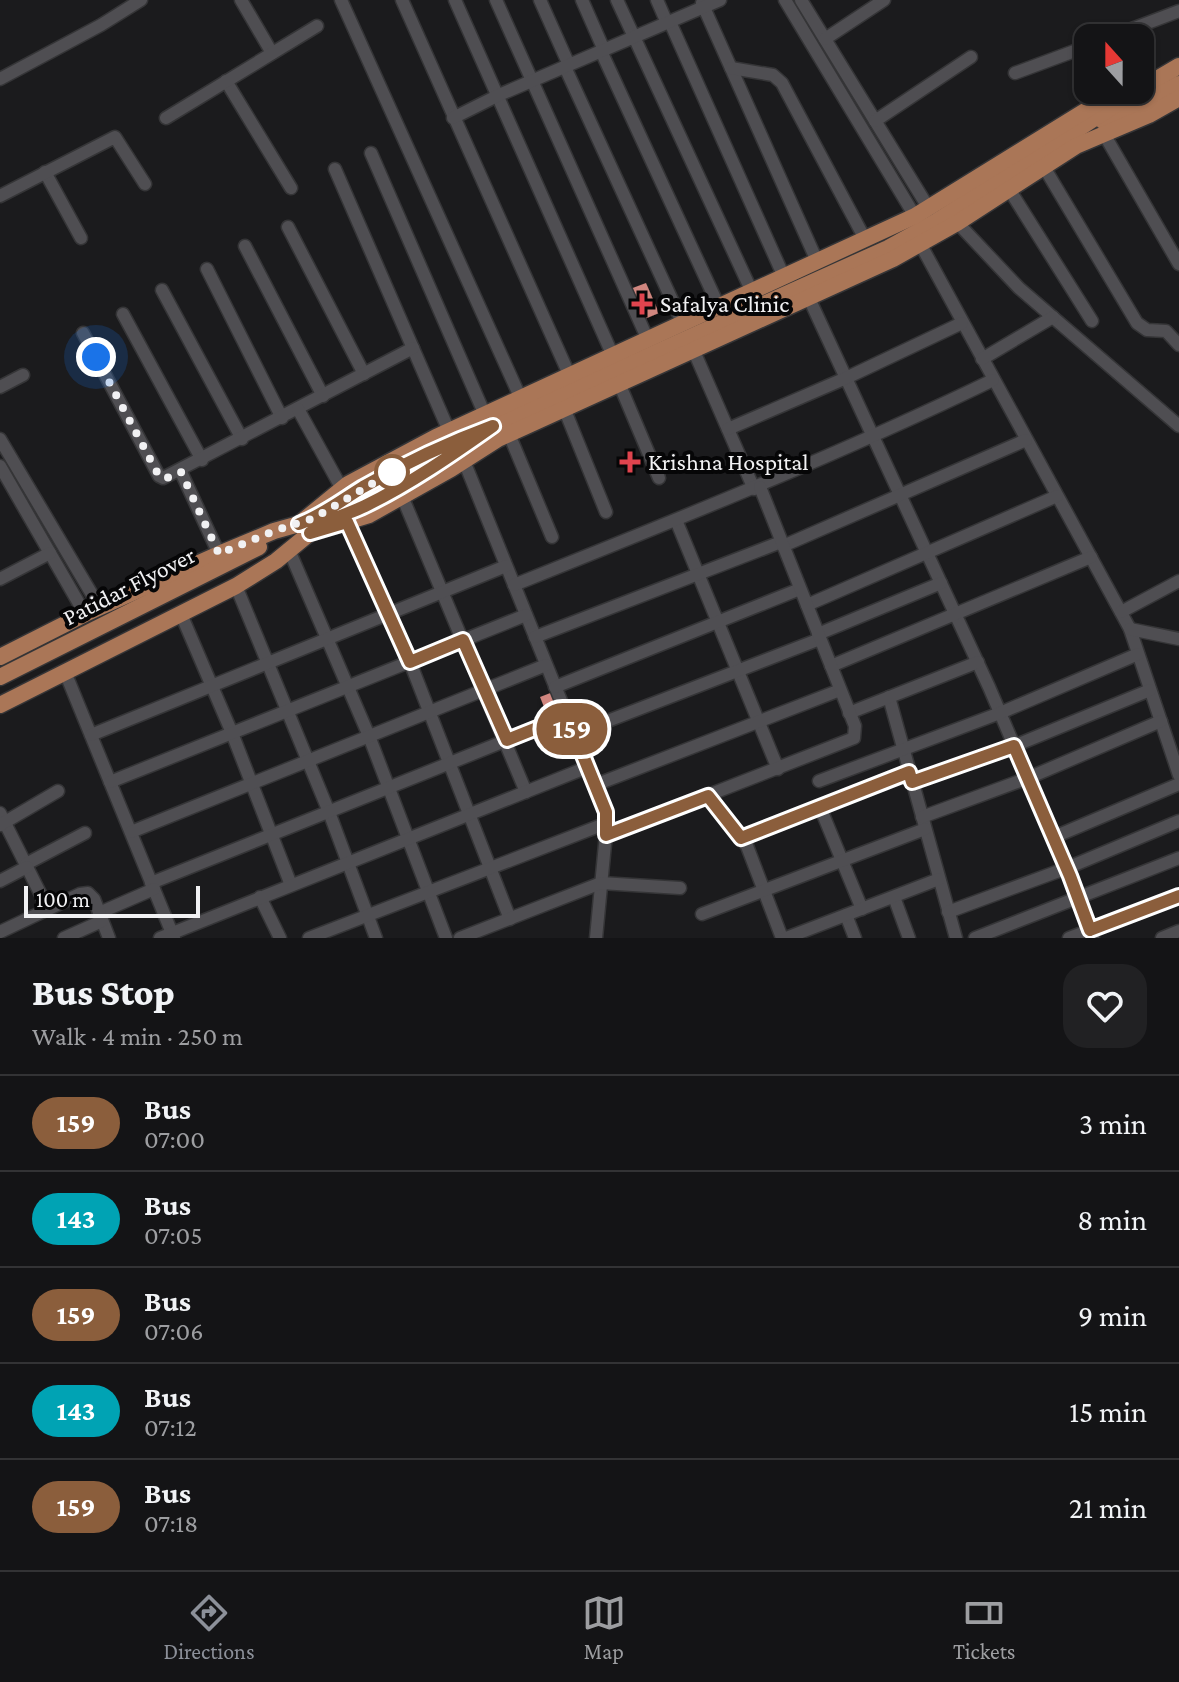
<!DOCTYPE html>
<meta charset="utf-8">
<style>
body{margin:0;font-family:"Crimson Pro",serif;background:#212123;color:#f1f3f6;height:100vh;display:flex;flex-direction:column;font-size:30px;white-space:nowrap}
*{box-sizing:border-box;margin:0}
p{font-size:26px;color:#9d9ea1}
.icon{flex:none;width:44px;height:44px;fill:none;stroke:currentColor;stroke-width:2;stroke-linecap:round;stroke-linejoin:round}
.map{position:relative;height:938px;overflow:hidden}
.panel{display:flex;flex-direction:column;background:#141416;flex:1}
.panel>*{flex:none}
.badge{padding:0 16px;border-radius:26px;font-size:28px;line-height:52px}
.needle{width:52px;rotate:339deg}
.tools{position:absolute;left:1074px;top:24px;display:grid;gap:16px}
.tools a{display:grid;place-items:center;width:80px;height:80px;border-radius:16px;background:#141416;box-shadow:0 2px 6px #0004,0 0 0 2px #333335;font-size:40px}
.scale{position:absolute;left:24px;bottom:20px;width:176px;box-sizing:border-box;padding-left:8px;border:4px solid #f1f1f3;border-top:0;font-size:22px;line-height:28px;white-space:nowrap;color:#f1f1f3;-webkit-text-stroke:6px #060607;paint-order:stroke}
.you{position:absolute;width:40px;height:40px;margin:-20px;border:6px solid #fff;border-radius:50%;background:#1a73e8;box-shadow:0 0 0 12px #1a73e833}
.map>.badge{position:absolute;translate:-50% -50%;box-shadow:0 0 0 4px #fff}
.round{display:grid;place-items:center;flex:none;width:84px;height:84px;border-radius:24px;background:#212123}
.head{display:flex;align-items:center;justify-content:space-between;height:136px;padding:0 32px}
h1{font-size:38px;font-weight:800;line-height:60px}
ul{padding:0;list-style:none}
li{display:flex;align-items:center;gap:24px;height:96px;padding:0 32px;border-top:2px solid #333335}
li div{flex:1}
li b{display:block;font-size:30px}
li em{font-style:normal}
li .badge{min-width:88px;font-weight:700;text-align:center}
.menu{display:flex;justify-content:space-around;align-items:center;height:112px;border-top:2px solid #333335;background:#141416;font-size:22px;color:#9d9ea1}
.menu a{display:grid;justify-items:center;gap:4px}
.menu .active{color:#8c9099}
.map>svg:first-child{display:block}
</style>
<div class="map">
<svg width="1179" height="938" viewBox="0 0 1179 938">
<defs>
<filter id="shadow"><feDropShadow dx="2.5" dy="4.5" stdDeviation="4" flood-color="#0009"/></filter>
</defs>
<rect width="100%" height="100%" fill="#1b1b1d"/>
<g fill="#d0867f" filter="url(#shadow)">
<polygon points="646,283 659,313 642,320 630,289"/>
<polygon points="418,461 423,470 373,497 368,488"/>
<polygon points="553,692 561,714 549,719 540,697"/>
</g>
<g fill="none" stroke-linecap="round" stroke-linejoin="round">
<defs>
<g id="minor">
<polyline points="241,0 272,53"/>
<polyline points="341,0 521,399"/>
<polyline points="402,0 572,381"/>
<polyline points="455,0 613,356"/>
<polyline points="496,0 648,340"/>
<polyline points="540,0 569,65"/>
<polyline points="582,0 604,50"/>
<polyline points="617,0 752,292"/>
<polyline points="657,0 667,23"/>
<polyline points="785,0 919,223"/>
<polyline points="801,0 931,212"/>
<polyline points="702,3 817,261"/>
<polyline points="670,22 784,277"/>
<polyline points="1108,38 1179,11"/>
<polyline points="825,39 884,0"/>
<polyline points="601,51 719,307"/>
<polyline points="565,67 683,324"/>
<polyline points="731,68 773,75 782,83 865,239"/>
<polyline points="1015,73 1088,46"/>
<polyline points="0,79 101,25 141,0"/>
<polyline points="226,81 291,188"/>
<polyline points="166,118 317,26"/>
<polyline points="453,118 499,95 720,0"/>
<polyline points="875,121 971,57"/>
<polyline points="1104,134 1179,264"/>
<polyline points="371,153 485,415"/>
<polyline points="1044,167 1137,323 1147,330 1166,331 1179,345"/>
<polyline points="335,169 449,431"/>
<polyline points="45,172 81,238"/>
<polyline points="1009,189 1092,321"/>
<polyline points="0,196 115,137 145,184"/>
<polyline points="953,218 1019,288 1179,426"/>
<polyline points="288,227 364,374"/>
<polyline points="916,236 1130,629 1179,775"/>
<polyline points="245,246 323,396"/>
<polyline points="207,269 282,418"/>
<polyline points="162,290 242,439"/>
<polyline points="808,296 989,687 1070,876 1093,938"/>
<polyline points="123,314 202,460"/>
<polyline points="83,333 159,476 163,478 413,348"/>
<polyline points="693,349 754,489"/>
<polyline points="982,359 1053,317"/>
<polyline points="619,383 659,478"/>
<polyline points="0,387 23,375"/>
<polyline points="564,408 606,512"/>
<polyline points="298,409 342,489"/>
<polyline points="728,429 846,378 962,323"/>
<polyline points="509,434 552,537"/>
<polyline points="0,439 100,608"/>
<polyline points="464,461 606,812 607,823 596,938"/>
<polyline points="0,466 85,614"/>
<polyline points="181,472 219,554"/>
<polyline points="402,496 526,792"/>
<polyline points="676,520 778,769"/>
<polyline points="347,522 410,662 510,919"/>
<polyline points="783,546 1026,440"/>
<polyline points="289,550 369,736 446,938"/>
<polyline points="0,579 50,553"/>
<path d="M514,585C676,520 836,456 993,380"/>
<polyline points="236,586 329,812 376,938"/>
<polyline points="807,605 1057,496"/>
<polyline points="1121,612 1179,581"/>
<polyline points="181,614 232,733 291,885"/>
<polyline points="1130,629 1179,639"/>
<polyline points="818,634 941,583"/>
<polyline points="535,637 781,542"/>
<polyline points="831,666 1091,557"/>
<polyline points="65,672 174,938"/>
<polyline points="555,687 800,589"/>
<polyline points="889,697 956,938"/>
<polyline points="849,713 978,662"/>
<polyline points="574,734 820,639"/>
<polyline points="91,735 506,566"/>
<polyline points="819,781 1000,713 1138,654"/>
<polyline points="110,782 526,615"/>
<polyline points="912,782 1014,746 1150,690"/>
<polyline points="595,785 840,690"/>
<polyline points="708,796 747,846 782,938"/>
<polyline points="820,807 862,909"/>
<polyline points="0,813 48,909"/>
<polyline points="922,817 1028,778 1161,721"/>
<polyline points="0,825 58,791"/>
<polyline points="131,832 546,665"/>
<polyline points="606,835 854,738 855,726 760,487"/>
<polyline points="1054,837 1179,784"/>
<polyline points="741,838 909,772"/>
<polyline points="26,864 85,833"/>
<polyline points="0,881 27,867"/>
<polyline points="151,883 567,716"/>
<polyline points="260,897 280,938"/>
<polyline points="894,897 909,938"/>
<polyline points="948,912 1067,868 1179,821"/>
<polyline points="99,913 154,889"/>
<polyline points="702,914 925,829"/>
<polyline points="846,915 855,938"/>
<polyline points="0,932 80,894 88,893 94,899 109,938"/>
<polyline points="64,938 102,921"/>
<polyline points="160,938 588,767"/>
<polyline points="309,938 607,823"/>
<polyline points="460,938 601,883 680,888"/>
<polyline points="786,938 939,879"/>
<polyline points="975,938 1179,858"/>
<polyline points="1069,938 1179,896"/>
<polyline points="1162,938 1179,931"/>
</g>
<g id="major">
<polyline points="1140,89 1179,66"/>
<polyline points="1103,121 1141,105 1179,84"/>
<polyline points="437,448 493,426 888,248 937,221 1138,90"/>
<polyline points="428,470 472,441"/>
<polyline points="0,657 85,614 219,554 274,531 299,524 348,484 436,437 915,216 1119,90"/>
<polyline points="0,677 259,547"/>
<polyline points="0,705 236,586 276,561 310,533 369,515 451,469 498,439 893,259 957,223 1076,146 1149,115 1179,98"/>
</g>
</defs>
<use href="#minor" stroke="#353537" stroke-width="15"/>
<use href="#major" stroke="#353537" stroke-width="19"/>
<use href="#minor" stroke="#4f4e52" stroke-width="12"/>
<use href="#major" stroke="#aa7657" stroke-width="16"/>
</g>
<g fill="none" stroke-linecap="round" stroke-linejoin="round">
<defs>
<path id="line" d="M299,524C323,515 342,500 363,487C405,463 447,443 493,426C452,455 410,484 365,506C346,515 327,519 310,533L347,522L410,662L463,640L507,740L567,716L606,812V835L708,796L741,838L909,772L912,782L1014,746L1070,876L1090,930L1179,896"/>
</defs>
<use href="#line" stroke="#fff" stroke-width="18"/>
<use href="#line" stroke="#8b5e3c" stroke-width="12"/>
<polyline stroke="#f1f1f3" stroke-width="8" stroke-dasharray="0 14.4" points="96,357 159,476 167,478 181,472 219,554 274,531 314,518 392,472"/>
</g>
<g fill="#e0444e" stroke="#060607" stroke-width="3">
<path d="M638 292h8v8h8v8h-8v8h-8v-8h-8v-8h8z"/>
<path d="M626 450h8v8h8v8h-8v8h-8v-8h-8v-8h8z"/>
</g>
<circle fill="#fff" stroke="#8b5e3c" stroke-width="4" cx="392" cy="472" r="16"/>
<g text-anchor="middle" stroke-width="8" stroke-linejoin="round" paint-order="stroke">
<g font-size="24" fill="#f1f1f3" stroke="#060607" text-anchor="start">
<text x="660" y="312">Safalya Clinic</text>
<text x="648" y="470">Krishna Hospital</text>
</g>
<g font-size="24" fill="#f1f1f3" stroke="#060607">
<text transform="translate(129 586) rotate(-27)" y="8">Patidar Flyover</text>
</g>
</g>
</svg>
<div class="tools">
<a><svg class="needle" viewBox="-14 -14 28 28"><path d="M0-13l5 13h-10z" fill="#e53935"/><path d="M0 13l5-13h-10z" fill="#9d9ea1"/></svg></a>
</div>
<div class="scale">100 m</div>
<div class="you" style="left:96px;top:357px"></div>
<b class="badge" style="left:572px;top:729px;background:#8b5e3c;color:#fff">159</b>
</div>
<section class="panel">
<div class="head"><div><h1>Bus Stop</h1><p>Walk · 4 min · 250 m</p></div><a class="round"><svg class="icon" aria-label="heart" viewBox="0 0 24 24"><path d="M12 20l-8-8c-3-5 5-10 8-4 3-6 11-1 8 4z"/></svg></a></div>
<ul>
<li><span class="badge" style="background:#8b5e3c;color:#fff">159</span><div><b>Bus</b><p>07:00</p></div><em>3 min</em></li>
<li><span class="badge" style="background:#00a3b4;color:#fff">143</span><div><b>Bus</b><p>07:05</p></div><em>8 min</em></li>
<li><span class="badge" style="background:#8b5e3c;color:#fff">159</span><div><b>Bus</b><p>07:06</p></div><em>9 min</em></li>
<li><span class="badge" style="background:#00a3b4;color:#fff">143</span><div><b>Bus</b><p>07:12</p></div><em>15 min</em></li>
<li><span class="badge" style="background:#8b5e3c;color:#fff">159</span><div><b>Bus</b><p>07:18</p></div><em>21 min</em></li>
</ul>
</section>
<nav class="menu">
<a class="active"><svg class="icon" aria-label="directions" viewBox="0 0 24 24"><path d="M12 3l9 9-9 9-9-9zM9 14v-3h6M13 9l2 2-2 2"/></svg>Directions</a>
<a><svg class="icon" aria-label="map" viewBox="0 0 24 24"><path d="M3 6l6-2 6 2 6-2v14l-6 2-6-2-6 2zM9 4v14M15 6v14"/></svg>Map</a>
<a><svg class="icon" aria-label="tickets" viewBox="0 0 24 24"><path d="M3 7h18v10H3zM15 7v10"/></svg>Tickets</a>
</nav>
